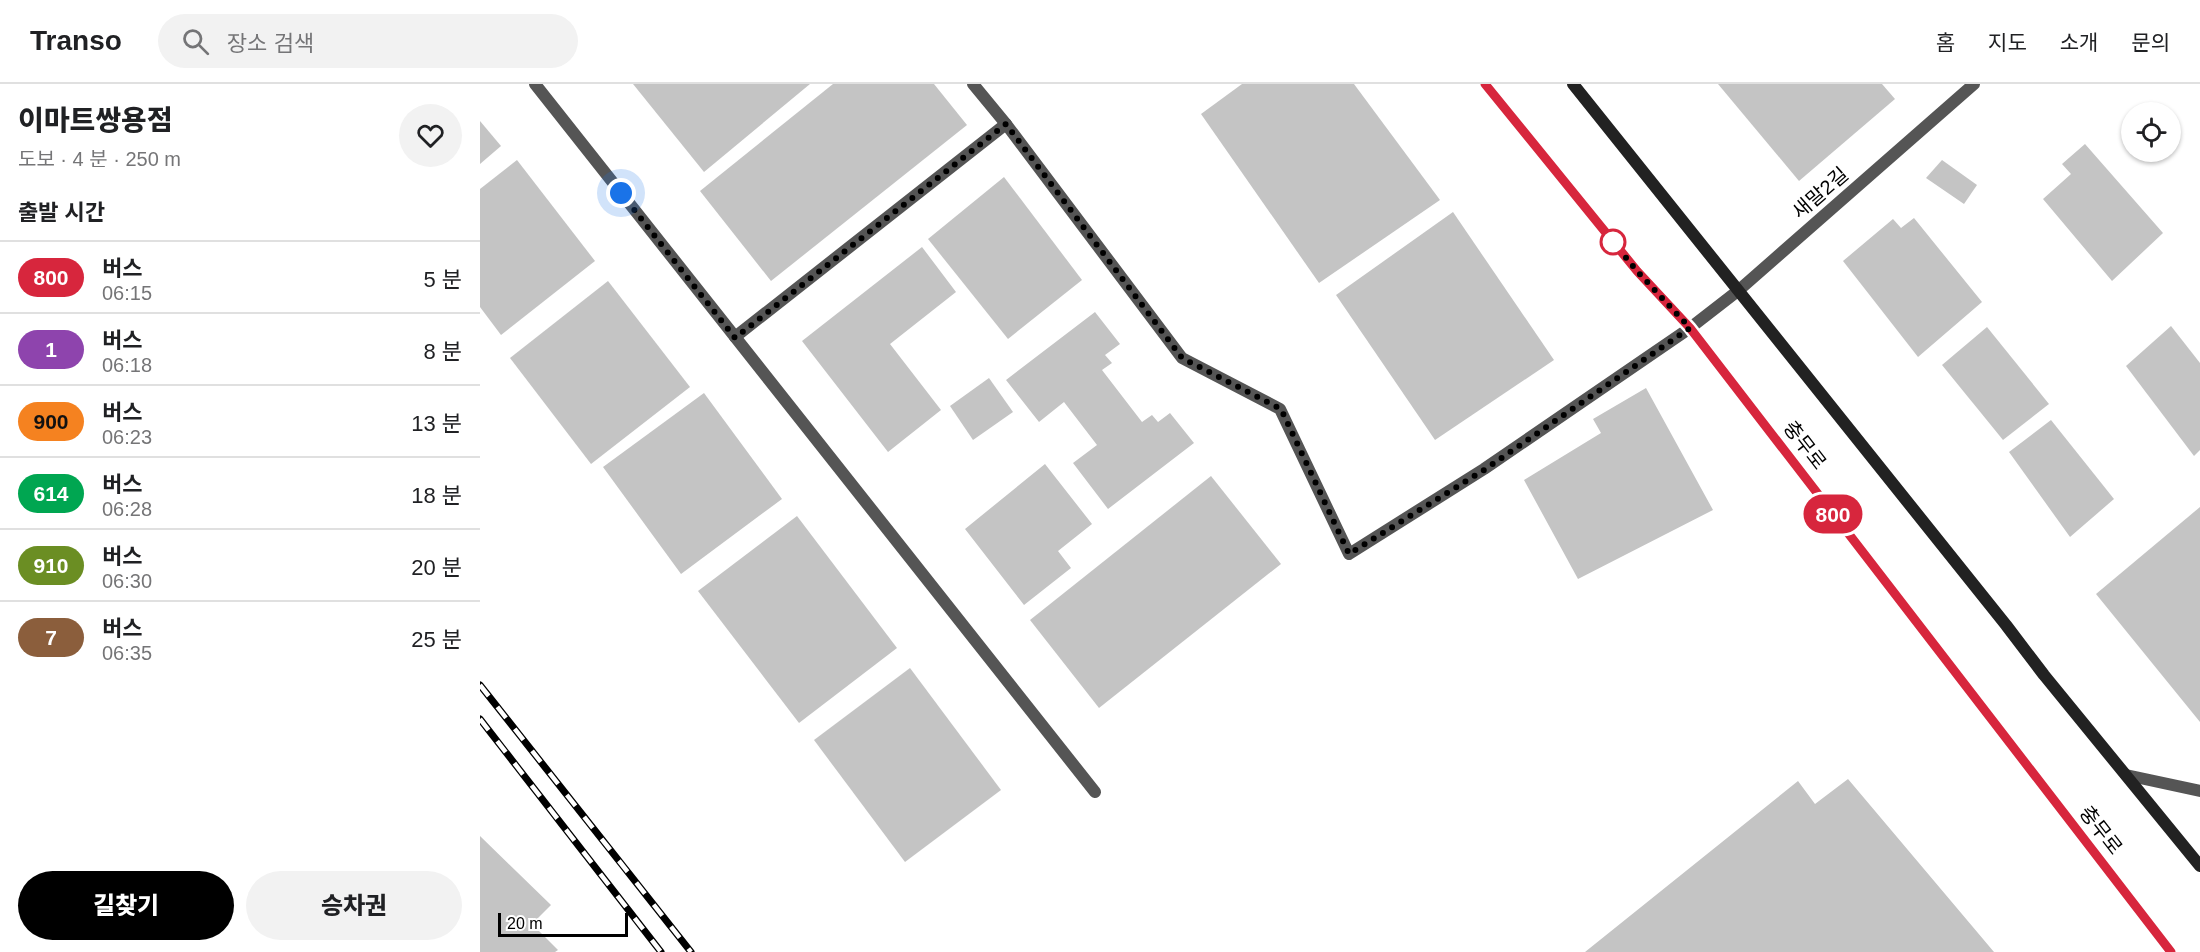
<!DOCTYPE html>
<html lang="ko">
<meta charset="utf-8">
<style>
body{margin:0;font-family:Arial,"Noto Sans KR",sans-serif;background:#f2f2f2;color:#202124;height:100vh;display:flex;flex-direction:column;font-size:22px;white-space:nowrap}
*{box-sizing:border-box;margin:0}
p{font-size:20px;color:#757577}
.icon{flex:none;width:33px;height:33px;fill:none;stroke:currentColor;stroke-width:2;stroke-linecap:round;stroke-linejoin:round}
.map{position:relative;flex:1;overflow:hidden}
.drawer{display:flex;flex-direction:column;background:#fff;width:480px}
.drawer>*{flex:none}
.badge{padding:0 12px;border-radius:20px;font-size:21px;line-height:39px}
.buttons{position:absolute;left:1641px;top:18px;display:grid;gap:12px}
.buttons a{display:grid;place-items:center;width:60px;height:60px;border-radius:50%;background:#fff;box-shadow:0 2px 4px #0004;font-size:30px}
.scale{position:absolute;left:18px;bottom:15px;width:130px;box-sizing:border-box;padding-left:6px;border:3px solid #000;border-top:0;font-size:16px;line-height:21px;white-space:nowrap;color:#000;-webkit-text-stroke:4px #fff;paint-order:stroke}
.you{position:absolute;width:30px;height:30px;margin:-15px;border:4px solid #fff;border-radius:50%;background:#1a73e8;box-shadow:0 0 0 9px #1a73e833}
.map>.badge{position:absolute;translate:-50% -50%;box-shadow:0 0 0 3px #fff}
h2{padding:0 18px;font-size:22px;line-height:54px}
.round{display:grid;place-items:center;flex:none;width:63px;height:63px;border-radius:32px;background:#f2f2f2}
.summary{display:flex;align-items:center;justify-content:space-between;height:102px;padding:0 18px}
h1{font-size:28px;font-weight:800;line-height:45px}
.button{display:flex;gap:12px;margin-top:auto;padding:12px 18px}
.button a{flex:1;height:69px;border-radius:36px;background:#000;color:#fff;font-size:24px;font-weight:800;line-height:69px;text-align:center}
.button a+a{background:#f2f2f2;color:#202124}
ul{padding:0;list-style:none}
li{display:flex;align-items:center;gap:18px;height:72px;padding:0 18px;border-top:2px solid #e0e0e0}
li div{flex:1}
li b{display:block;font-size:22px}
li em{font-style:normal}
li .badge{min-width:66px;font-weight:700;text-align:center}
header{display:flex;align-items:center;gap:36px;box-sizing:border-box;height:84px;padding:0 30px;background:#fff;border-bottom:2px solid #e0e0e0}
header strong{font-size:28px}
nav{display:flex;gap:33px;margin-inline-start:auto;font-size:21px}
.search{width:420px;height:54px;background:#f2f2f2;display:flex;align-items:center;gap:15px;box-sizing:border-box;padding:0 21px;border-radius:33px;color:#757577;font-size:22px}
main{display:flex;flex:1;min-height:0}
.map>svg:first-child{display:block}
</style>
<header>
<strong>Transo</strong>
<div class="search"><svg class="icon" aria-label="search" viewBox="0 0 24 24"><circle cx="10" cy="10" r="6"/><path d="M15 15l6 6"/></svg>장소 검색</div>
<nav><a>홈</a><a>지도</a><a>소개</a><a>문의</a></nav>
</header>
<main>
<section class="drawer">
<div class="summary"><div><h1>이마트쌍용점</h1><p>도보 · 4 분 · 250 m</p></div><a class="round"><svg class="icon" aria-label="heart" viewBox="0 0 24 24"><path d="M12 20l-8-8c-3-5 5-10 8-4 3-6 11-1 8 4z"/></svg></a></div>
<h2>출발 시간</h2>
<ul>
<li><span class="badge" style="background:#d7263d;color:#fff">800</span><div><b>버스</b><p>06:15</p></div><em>5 분</em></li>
<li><span class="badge" style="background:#8e44ad;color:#fff">1</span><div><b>버스</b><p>06:18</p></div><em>8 분</em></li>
<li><span class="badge" style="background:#f58220;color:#111">900</span><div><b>버스</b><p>06:23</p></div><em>13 분</em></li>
<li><span class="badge" style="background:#00a651;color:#fff">614</span><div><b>버스</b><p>06:28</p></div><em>18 분</em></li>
<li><span class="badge" style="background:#6b8e23;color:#fff">910</span><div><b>버스</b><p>06:30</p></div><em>20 분</em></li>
<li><span class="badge" style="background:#8b5e3c;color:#fff">7</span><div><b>버스</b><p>06:35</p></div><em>25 분</em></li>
</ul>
<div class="button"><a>길찾기</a><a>승차권</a></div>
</section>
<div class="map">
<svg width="1720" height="868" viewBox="0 0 1720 868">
<rect width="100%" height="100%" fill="#fff"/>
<g fill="#c4c4c4">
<polygon points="153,0 330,0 224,88"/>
<polygon points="353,0 454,0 487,41 291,197 220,107"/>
<polygon points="762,0 874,0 960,116 839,199 721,30"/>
<polygon points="1238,0 1402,0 1415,15 1319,97"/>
<polygon points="0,37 21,62 0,80"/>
<polygon points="1605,60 1683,149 1632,197 1563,115 1591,90 1582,80"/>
<polygon points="37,76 115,177 21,251 0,223 0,105"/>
<polygon points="1462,76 1497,101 1484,120 1446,94"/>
<polygon points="524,93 602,196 528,255 448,155"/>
<polygon points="973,128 1074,276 955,356 856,211"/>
<polygon points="1434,134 1502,218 1438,273 1363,177 1413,135 1421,144"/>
<polygon points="442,163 476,208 410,260 461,326 408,368 322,257"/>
<polygon points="128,197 210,303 111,380 30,274"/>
<polygon points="615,228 640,260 625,271 632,279 622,286 662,338 672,331 678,338 690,329 714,359 628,425 593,379 617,361 584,318 559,338 526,296"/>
<polygon points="1691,242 1720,279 1720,366 1714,372 1646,282"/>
<polygon points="1507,243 1569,320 1523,356 1462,281"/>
<polygon points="509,294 533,328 493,356 470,322"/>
<polygon points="1166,304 1233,426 1098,495 1044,396 1121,349 1113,335"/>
<polygon points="224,309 302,415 201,490 123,383"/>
<polygon points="1571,336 1634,415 1590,453 1529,368"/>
<polygon points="565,380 612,440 578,467 591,484 544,521 485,445"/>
<polygon points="731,392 801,480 619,624 550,536"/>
<polygon points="1720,423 1720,638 1616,510"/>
<polygon points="317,432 417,564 319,639 218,507"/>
<polygon points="430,584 521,706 425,778 334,656"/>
<polygon points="1368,695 1514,868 1105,868 1318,697 1335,720"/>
<polygon points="0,752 71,821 52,840 78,866 75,868 0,868"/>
</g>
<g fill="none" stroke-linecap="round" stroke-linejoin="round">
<polyline stroke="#555" stroke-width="12" points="1646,691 1720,707"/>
<g stroke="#555" stroke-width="12">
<polyline points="55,0 615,708"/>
<polyline points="493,0 526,40 702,274 800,325 869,470 1004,385 1210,244 1259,206 1494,0"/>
<polyline points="255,253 526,40"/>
</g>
<g stroke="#222" stroke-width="12">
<polyline points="1005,0 1157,187 1210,244 1691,868"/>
<polyline points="1093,0 1526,541 1564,591 1720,782"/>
</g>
<defs>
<g id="rail">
<polyline points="0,601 211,868"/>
<polyline points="0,635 181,868"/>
</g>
</defs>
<use href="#rail" stroke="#000" stroke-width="7"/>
<use href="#rail" stroke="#fff" stroke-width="4.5" stroke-dasharray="14" stroke-linecap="butt"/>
</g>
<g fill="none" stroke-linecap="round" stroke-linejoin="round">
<defs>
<polyline id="line" points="1005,0 1157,187 1210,244 1691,868"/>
</defs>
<use href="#line" stroke="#fff" stroke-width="14"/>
<use href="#line" stroke="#d7263d" stroke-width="9"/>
<polyline stroke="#000" stroke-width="6" stroke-dasharray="0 10.8" points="141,109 255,254 526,40 702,274 801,325 869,470 1004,386 1210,244 1157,187 1129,153 1133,158"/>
</g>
<circle fill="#fff" stroke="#d7263d" stroke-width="3" cx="1133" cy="158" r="12"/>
<g text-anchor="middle" stroke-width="5" stroke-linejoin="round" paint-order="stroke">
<g font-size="20" fill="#000" stroke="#fff">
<text transform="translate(1340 109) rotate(-41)" y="7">새말2길</text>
<text transform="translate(1325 361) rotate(52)" y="7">충무로</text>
<text transform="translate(1621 746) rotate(52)" y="7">충무로</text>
</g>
</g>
</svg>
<div class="buttons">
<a><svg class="icon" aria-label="locate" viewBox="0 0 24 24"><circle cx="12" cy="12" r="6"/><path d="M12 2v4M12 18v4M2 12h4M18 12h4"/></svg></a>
</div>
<div class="scale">20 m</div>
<div class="you" style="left:141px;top:109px"></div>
<b class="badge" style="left:1353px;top:430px;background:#d7263d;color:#fff">800</b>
</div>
</main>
